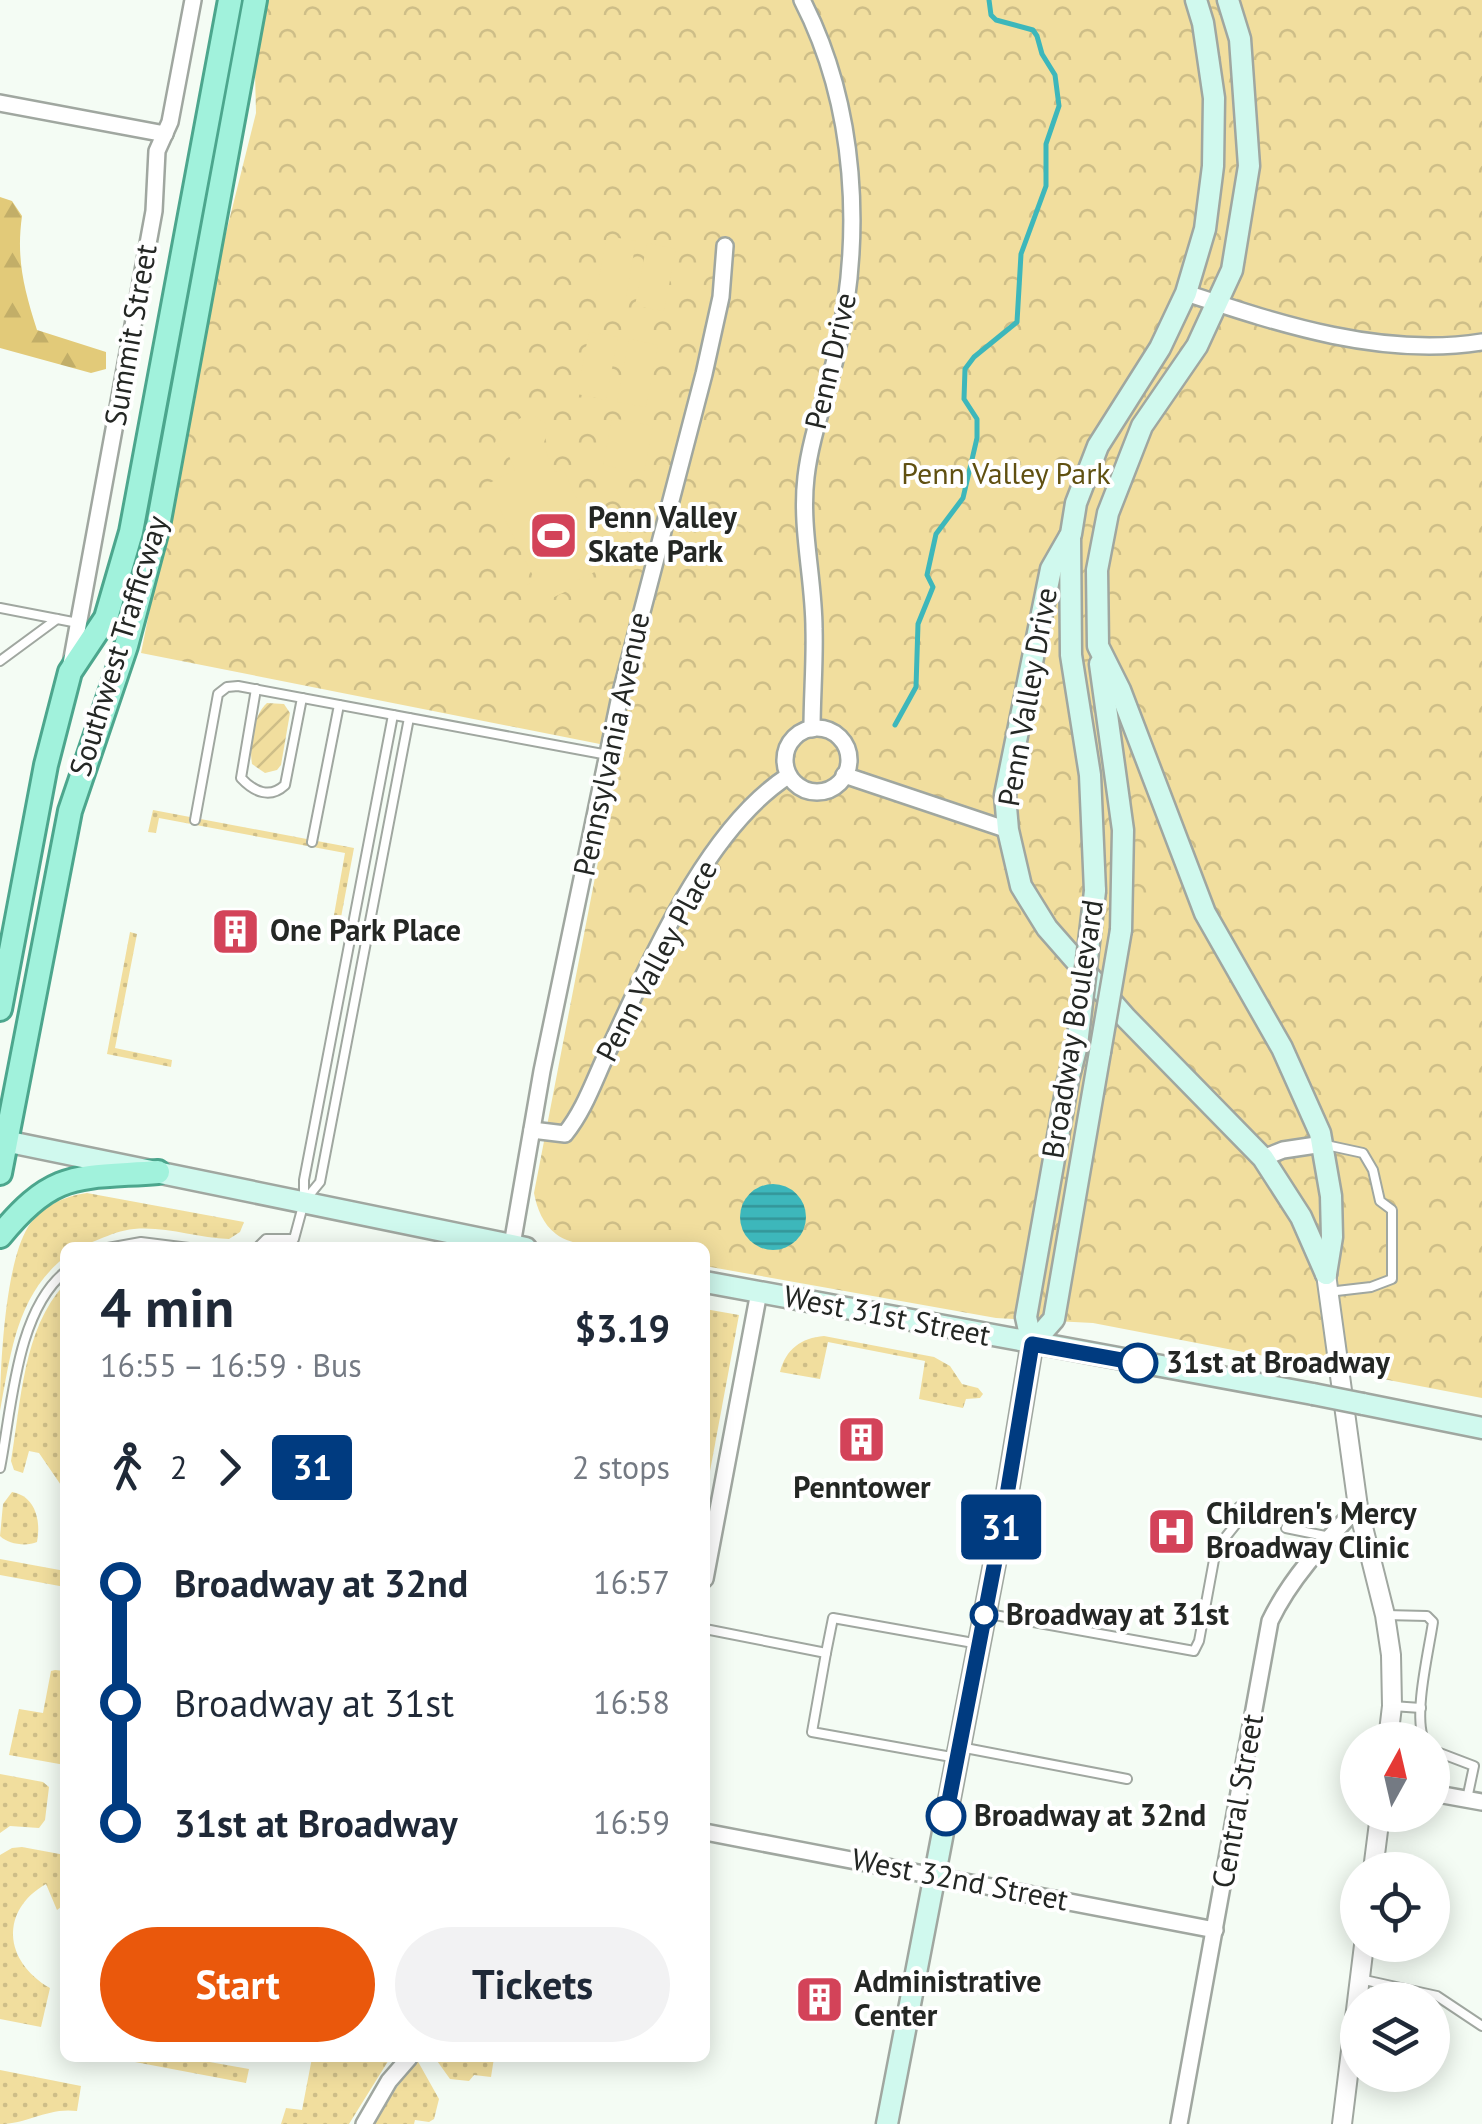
<!DOCTYPE html>
<meta charset="utf-8">
<style>
body{margin:0;font-family:"PT Sans",sans-serif;background:#f2f2f3;color:#1f2937;height:100vh;display:flex;flex-direction:column;font-size:38px;white-space:nowrap}
*{box-sizing:border-box;margin:0}
p{font-size:32px;color:#747a83}
.icon{flex:none;width:55px;height:55px;fill:none;stroke:currentColor;stroke-width:2;stroke-linecap:round;stroke-linejoin:round}
.map{position:relative;flex:1;overflow:hidden}
.side{position:absolute;left:60px;top:1242px;width:650px;height:820px;display:flex;flex-direction:column;background:#fff;border-radius:15px;box-shadow:0 5px 25px #0003}
.side>*{flex:none}
.badge{padding:0 20px;border-radius:8px;font-size:35px;line-height:65px}
.needle{width:65px;rotate:8deg}
.tools{position:absolute;left:1340px;top:1722px;display:grid;gap:20px}
.tools a{display:grid;place-items:center;width:110px;height:110px;border-radius:50%;background:#fff;box-shadow:0 5px 25px #0003;font-size:50px}
.map>.badge{position:absolute;translate:-50% -50%;box-shadow:0 0 0 5px #fff}
.legs{display:flex;align-items:center;gap:15px;height:110px;padding:0 40px;font-size:32px}
.legs p{margin-inline-start:auto}
.summary{display:flex;align-items:center;justify-content:space-between;height:170px;padding:0 40px}
h1{font-size:55px;font-weight:600;line-height:75px}
.action{display:flex;gap:20px;margin-top:auto;padding:20px 40px}
.action a{flex:1;height:115px;border-radius:60px;background:#ea580c;color:#fff;font-size:40px;font-weight:600;line-height:115px;text-align:center}
.action a+a{background:#f2f2f3;color:#1f2937}
ul{padding:0 40px;list-style:none}
li{display:flex;align-items:center;gap:35px;height:120px;font-size:38px}
li i{display:grid;place-items:center;width:15px;height:100%;margin:0 12px;background:currentColor}
li i::after{content:'';width:25px;height:25px;margin:-12px;border:8px solid;border-radius:50%;background:#fff}
li p{margin-inline-start:auto}
li:first-child i{background:linear-gradient(#0000 50%,currentColor 0)}
li:last-child i{background:linear-gradient(currentColor 50%,#0000 0)}
.map>svg:first-child{display:block}
</style>
<div class="map">
<svg width="1482" height="2124" viewBox="0 0 1482 2124">
<defs>
<pattern id="grass-dots" width="8" height="8" patternUnits="userSpaceOnUse" patternTransform="scale(2.5)"><rect width="8" height="8" fill="#f1de9e"/><path d="M2 2h.1M6 6h.1" fill="none" stroke="#cebe88" stroke-width="1.8" stroke-linecap="round"/></pattern>
<pattern id="forest-firs" width="22" height="20" patternUnits="userSpaceOnUse" patternTransform="scale(2.5)"><rect width="22" height="20" fill="#e2ca79"/><path d="M5 1l3.5 6h-7zM16 11l3.5 6h-7z" fill="#c2ae68"/></pattern>
<pattern id="park-crowns" width="20" height="18" patternUnits="userSpaceOnUse" patternTransform="scale(2.5)"><rect width="20" height="18" fill="#f1de9e"/><path d="M2 6a3 3 0 1 1 6 0M12 15a3 3 0 1 1 6 0" fill="none" stroke="#cebe88"/></pattern>
<pattern id="garden-furrows" width="10" height="10" patternUnits="userSpaceOnUse" patternTransform="scale(2.5)"><rect width="10" height="10" fill="#f1de9e"/><path d="M-1 1l2-2M0 10L10 0M9 11l2-2" fill="none" stroke="#cebe88"/></pattern>
<pattern id="water-rules" width="6" height="5" patternUnits="userSpaceOnUse" patternTransform="scale(2.5)"><rect width="6" height="5" fill="#3db7bb"/><path d="M0 2.5h6" fill="none" stroke="#339598"/></pattern>
</defs>
<rect width="100%" height="100%" fill="#f4fcf4"/>
<g fill="url(#grass-dots)">
<polygon points="153,810 354,848 339,928 332,926 345,853 159,818 156,833 148,832"/>
<polygon points="130,932 137,934 115,1048 172,1060 171,1067 107,1054"/>
<path d="M87,1193L244,1222L240,1232L229,1239C197,1238 166,1226 134,1229C109,1231 89,1248 65,1248V1257C16,1296 11,1353 0,1411C0,1367 5,1264 28,1227C41,1207 64,1196 87,1193Z"/>
<path d="M65,1284V1491L39,1453L29,1451L23,1473L14,1470L11,1461C21,1403 23,1328 65,1284Z"/>
<polygon points="705,1309 739,1315 705,1498"/>
<path d="M824,1336L934,1357L950,1366L962,1384L978,1388L983,1394L980,1398L966,1399L963,1408L919,1399L925,1361L828,1342L820,1379L780,1372C786,1349 801,1338 824,1336Z"/>
<path d="M12,1492C36,1496 41,1522 37,1542C26,1547 8,1544 0,1536L3,1504Z"/>
<polygon points="0,1559 65,1571 65,1587 0,1575"/>
<polygon points="55,1670 65,1671 65,1765 9,1755 19,1709 43,1713 51,1671"/>
<polygon points="0,1774 43,1782 49,1787 45,1820 39,1828 10,1826 0,1833"/>
<path d="M22,1847L65,1855V1904L57,1910L46,1884C0,1910 3,1961 50,1988L41,2027L0,2019V1855L12,1848Z"/>
<polygon points="135,2058 187,2058 249,2069 246,2083 135,2062"/>
<polygon points="312,2058 390,2058 349,2124 281,2124 286,2108 302,2110"/>
<polygon points="416,2058 439,2099 434,2119 429,2122 415,2120 414,2124 373,2124"/>
<polygon points="435,2058 494,2058 491,2077 474,2075 469,2081 450,2079"/>
<path d="M0,2070L81,2086L77,2111C48,2107 28,2124 0,2124Z"/>
</g>
<path fill="url(#forest-firs)" d="M0,197L12,201L22,216C16,259 24,289 37,330L106,352V369L91,373L0,348Z"/>
<path fill="url(#park-crowns)" d="M267,0H1482V1398L1093,1323L996,1318L705,1266V1248C670,1247 582,1255 556,1234C543,1224 537,1209 534,1193L620,748L141,653L221,253L256,113L255,72Z"/>
<path fill="url(#garden-furrows)" d="M267,703L284,704L290,713L281,765L277,770L265,773L252,764C249,746 253,715 267,703Z"/>
<g fill="#f1de9e">
<polygon points="607,236 636,241 625,304 595,298"/>
<polygon points="647,243 676,249 664,311 635,306"/>
<polygon points="589,332 618,337 606,400 577,394"/>
<polygon points="629,339 658,345 646,407 617,402"/>
<polygon points="524,416 535,416 545,423 547,434 543,445 555,472 563,469 608,566 575,581 571,589 550,599 542,595 534,599 527,585 535,580 496,501 490,503 482,487 515,470 509,456 495,443 498,432"/>
<polygon points="612,418 653,426 644,473 603,465"/>
</g>
<circle fill="url(#water-rules)" cx="773" cy="1217" r="33"/>
<g fill="none" stroke-linecap="round" stroke-linejoin="round">
<polyline stroke="#3db7bb" stroke-width="5" points="895,725 916,687 918,624 933,587 927,575 936,534 963,498 977,438 977,419 964,399 965,369 974,357 1017,322 1021,254 1046,186 1046,144 1059,106 1055,75 1042,54 1037,36 1033,30 996,20 991,15 989,0"/>
<defs>
<g id="service">
<polyline points="0,608 78,623"/>
<polyline points="0,661 57,619"/>
<path d="M256,689L241,778C254,792 270,799 285,785L302,698"/>
<polyline points="195,820 218,694 227,687 238,686 608,755"/>
<polyline points="312,842 339,705"/>
<polyline points="1326,1145 1363,1153 1373,1170 1380,1201 1392,1210 1392,1279 1371,1287 1328,1292"/>
<polyline points="306,1199 320,1182 409,718"/>
<polyline points="108,1248 141,1242 189,1248"/>
<polyline points="257,1248 266,1239 294,1239 304,1202 304,1180 393,715"/>
<path d="M0,1468C12,1408 16,1312 65,1272"/>
<polyline points="1286,1528 1330,1537"/>
<polyline points="989,1614 1194,1651 1199,1641 1216,1549 1236,1524 1239,1507"/>
<path d="M1385,1615L1427,1616L1433,1622C1429,1650 1413,1715 1424,1740"/>
<polyline points="705,1629 826,1653 812,1732 957,1758"/>
<polyline points="826,1653 833,1618 979,1644"/>
<polyline points="1392,1706 1421,1708"/>
<polyline points="960,1747 1127,1779"/>
<polyline points="1432,1750 1474,1766 1467,1799"/>
<polyline points="1360,1979 1437,1996 1482,2026"/>
</g>
<g id="minor">
<path d="M802,0C857,107 863,236 837,351C828,393 811,433 806,477C800,528 814,579 814,629C815,662 812,696 812,729"/>
<polyline points="0,103 165,134"/>
<path d="M1186,293C1280,324 1382,358 1482,342"/>
<polyline points="71,664 154,211 157,151 170,122 193,0"/>
<circle cx="817" cy="760" r="32"/>
<polyline points="844,775 1008,830"/>
<path d="M532,1130L565,1134C586,1108 595,1077 610,1047C651,960 706,829 788,776"/>
<polyline points="1263,1158 1283,1150 1323,1144"/>
<polyline points="512,1245 542,1071 620,696 704,374 721,297 725,246"/>
<polyline points="705,1579 759,1292"/>
<polyline points="1432,1793 1482,1802"/>
<polyline points="705,1832 1215,1930"/>
<polyline points="364,2124 389,2081 409,2058"/>
<path d="M1179,2124L1270,1621C1291,1577 1325,1542 1358,1507"/>
</g>
<g id="tertiary">
<polyline points="1326,1274 1358,1507 1385,1615 1391,1655 1392,1706 1388,1740"/>
<polyline points="1373,1870 1380,1815"/>
<polyline points="1342,2124 1364,1945"/>
</g>
<g id="secondary">
<polyline points="1196,0 1203,23 1214,98 1213,166 1205,229 1186,293 1160,348 1098,446 1076,503 1071,534 1051,569 1005,795 1008,830 1021,886 1047,928 1126,1018 1263,1158 1301,1217 1326,1274"/>
<polyline points="1228,0 1240,39 1249,166 1232,270 1197,346 1142,426 1108,513 1097,570 1098,646 1120,690 1205,913 1282,1048 1320,1133 1331,1196 1332,1237 1326,1274"/>
<polyline points="1070,536 1071,655 1090,775 1095,891"/>
<polyline points="1100,664 1123,830 1121,930"/>
<polyline points="0,1140 526,1248"/>
<polyline points="705,1282 1313,1394"/>
<polyline points="1032,1344 1054,1319 1100,1052"/>
<polyline points="1363,1404 1482,1428"/>
<polyline points="887,2124 1002,1525 1032,1344 1026,1317 1068,1080 1077,1045"/>
</g>
<g id="primary">
<polyline points="0,1009 46,765 70,672 106,618 131,532 230,0"/>
<polyline points="0,1173 70,811 126,646 158,526 255,0"/>
<path d="M0,1236C54,1169 79,1178 158,1172"/>
</g>
</defs>
<use href="#service" stroke="#a0a7a0" stroke-width="12"/>
<use href="#minor" stroke="#a0a7a0" stroke-width="20"/>
<use href="#tertiary" stroke="#a0a7a0" stroke-width="22"/>
<use href="#secondary" stroke="#a0a7a0" stroke-width="25"/>
<use href="#primary" stroke="#4ca68d" stroke-width="28"/>
<use href="#service" stroke="#fff" stroke-width="8"/>
<use href="#minor" stroke="#fff" stroke-width="15"/>
<use href="#tertiary" stroke="#fff" stroke-width="18"/>
<use href="#secondary" stroke="#d0f9ee" stroke-width="20"/>
<use href="#primary" stroke="#a1f2dc" stroke-width="22"/>
<defs>
<g id="secondary-bridge">
<polyline points="1077,1045 1095,891"/>
<polyline points="1100,1052 1121,930"/>
<polyline points="1313,1394 1363,1404"/>
</g>
</defs>
<use href="#secondary-bridge" stroke="#a0a7a0" stroke-width="25" stroke-linecap="butt"/>
<use href="#secondary-bridge" stroke="#d0f9ee" stroke-width="20"/>
</g>
<g fill="none" stroke-linecap="round" stroke-linejoin="round">
<defs>
<polyline id="line-1" points="946,1816 1002,1525 1032,1344 1138,1363"/>
</defs>
<use href="#line-1" stroke="#fff" stroke-width="22"/>
<use href="#line-1" stroke="#003b80" stroke-width="15"/>
</g>
<defs>
<symbol id="stadium-square" viewBox="-11 -11 22 22"><rect x="-9" y="-9" width="18" height="18" rx="4" fill="#d34359" stroke="#fff"/><path d="M0-5a6.5 5 0 1 0 0 10a6.5 5 0 1 0 0-10ZM-3.5-1.8h7v3.6h-7Z" fill="#fff"/></symbol>
<symbol id="building-square" viewBox="-11 -11 22 22"><rect x="-9" y="-9" width="18" height="18" rx="4" fill="#d34359" stroke="#fff"/><path d="M-4-6H4V6H1V3H-1V6H-4ZM-2.5-4.3h1.7v1.8h-1.7ZM.8-4.3h1.7v1.8H.8ZM-2.5-1h1.7V.8h-1.7ZM.8-1h1.7V.8H.8Z" fill="#fff"/></symbol>
<symbol id="hospital-square" viewBox="-11 -11 22 22"><rect x="-9" y="-9" width="18" height="18" rx="4" fill="#d34359" stroke="#fff"/><path d="M-5-5h3v3.5h4V-5h3V5h-3V1.5h-4V5h-3Z" fill="#fff"/></symbol>
</defs>
<g fill-rule="evenodd">
<use href="#stadium-square" x="526" y="508" width="55" height="55"/>
<use href="#building-square" x="208" y="904" width="55" height="55"/>
<use href="#building-square" x="834" y="1412" width="55" height="55"/>
<use href="#hospital-square" x="1144" y="1504" width="55" height="55"/>
<use href="#building-square" x="792" y="1972" width="55" height="55"/>
</g>
<g fill="#fff" stroke="#003b80" stroke-width="5">
<circle cx="1138" cy="1363" r="18"/>
<circle cx="984" cy="1615" r="12"/>
<circle cx="946" cy="1816" r="18"/>
</g>
<g text-anchor="middle" stroke-width="8" stroke-linejoin="round" paint-order="stroke">
<g font-size="30" fill="#242724" stroke="#fff">
<text transform="translate(131 335) rotate(-80)" y="10">Summit Street</text>
<text transform="translate(831 361) rotate(-77)" y="10">Penn Drive</text>
<text transform="translate(119 646) rotate(-73)" y="10">Southwest Trafficway</text>
<text transform="translate(1028 697) rotate(-80)" y="10">Penn Valley Drive</text>
<text transform="translate(612 744) rotate(-78)" y="10">Pennsylvania Avenue</text>
<text transform="translate(657 961) rotate(-62)" y="10">Penn Valley Place</text>
<text transform="translate(1073 1029) rotate(-81)" y="10">Broadway Boulevard</text>
<text transform="translate(887 1316) rotate(11)" y="10">West 31st Street</text>
<text transform="translate(1238 1801) rotate(-80)" y="10">Central Street</text>
<text transform="translate(960 1880) rotate(11)" y="10">West 32nd Street</text>
</g>
<g font-size="30" fill="#605011" stroke="#fff">
<text x="1006" y="484">Penn Valley Park</text>
</g>
<g font-size="30" font-weight="bold" fill="#242724" stroke="#fff" text-anchor="start">
<text x="588" y="528">Penn Valley<tspan x="588" dy="34">Skate Park</tspan></text>
<text x="270" y="941">One Park Place</text>
<text x="862" y="1498" text-anchor="middle">Penntower</text>
<text x="1206" y="1524">Children's Mercy<tspan x="1206" dy="34">Broadway Clinic</tspan></text>
<text x="854" y="1992">Administrative<tspan x="854" dy="34">Center</tspan></text>
</g>
<g font-size="30" font-weight="bold" fill="#242724" stroke="#fff" text-anchor="start">
<text x="1166" y="1373">31st at Broadway</text>
<text x="1006" y="1625">Broadway at 31st</text>
<text x="974" y="1826">Broadway at 32nd</text>
</g>
</g>
</svg>
<div class="tools">
<a><svg class="needle" viewBox="-14 -14 28 28"><path d="M0-13l5 13h-10z" fill="#e53935"/><path d="M0 13l5-13h-10z" fill="#747a83"/></svg></a>
<a><svg class="icon" aria-label="locate" viewBox="0 0 24 24"><circle cx="12" cy="12" r="6"/><path d="M12 2v4M12 18v4M2 12h4M18 12h4"/></svg></a>
<a><svg class="icon" aria-label="layers" viewBox="0 0 24 24"><path d="M12 4l9 5-9 5-9-5zM3 14l9 5 9-5"/></svg></a>
</div>
<b class="badge" style="left:1001px;top:1527px;background:#003b80;color:#fff">31</b>
<section class="side">
<div class="summary"><div><h1>4 min</h1><p>16:55 – 16:59 · Bus</p></div><b>$3.19</b></div>
<div class="legs"><svg class="icon" aria-label="walk" viewBox="0 0 24 24"><circle cx="13" cy="4" r="2"/><path d="M13 8l-2 6 4 7M11 14l-3 7M7 12l3-4h3l4 4"/></svg>2<svg class="icon" aria-label="forward" viewBox="0 0 24 24"><path d="M9 5l7 7-7 7"/></svg><b class="badge" style="background:#003b80;color:#fff">31</b><p>2 stops</p></div>
<ul>
<li><i style="color:#003b80"></i><b>Broadway at 32nd</b><p>16:57</p></li>
<li><i style="color:#003b80"></i><span>Broadway at 31st</span><p>16:58</p></li>
<li><i style="color:#003b80"></i><b>31st at Broadway</b><p>16:59</p></li>
</ul>
<div class="action"><a>Start</a><a>Tickets</a></div>
</section>
</div>
